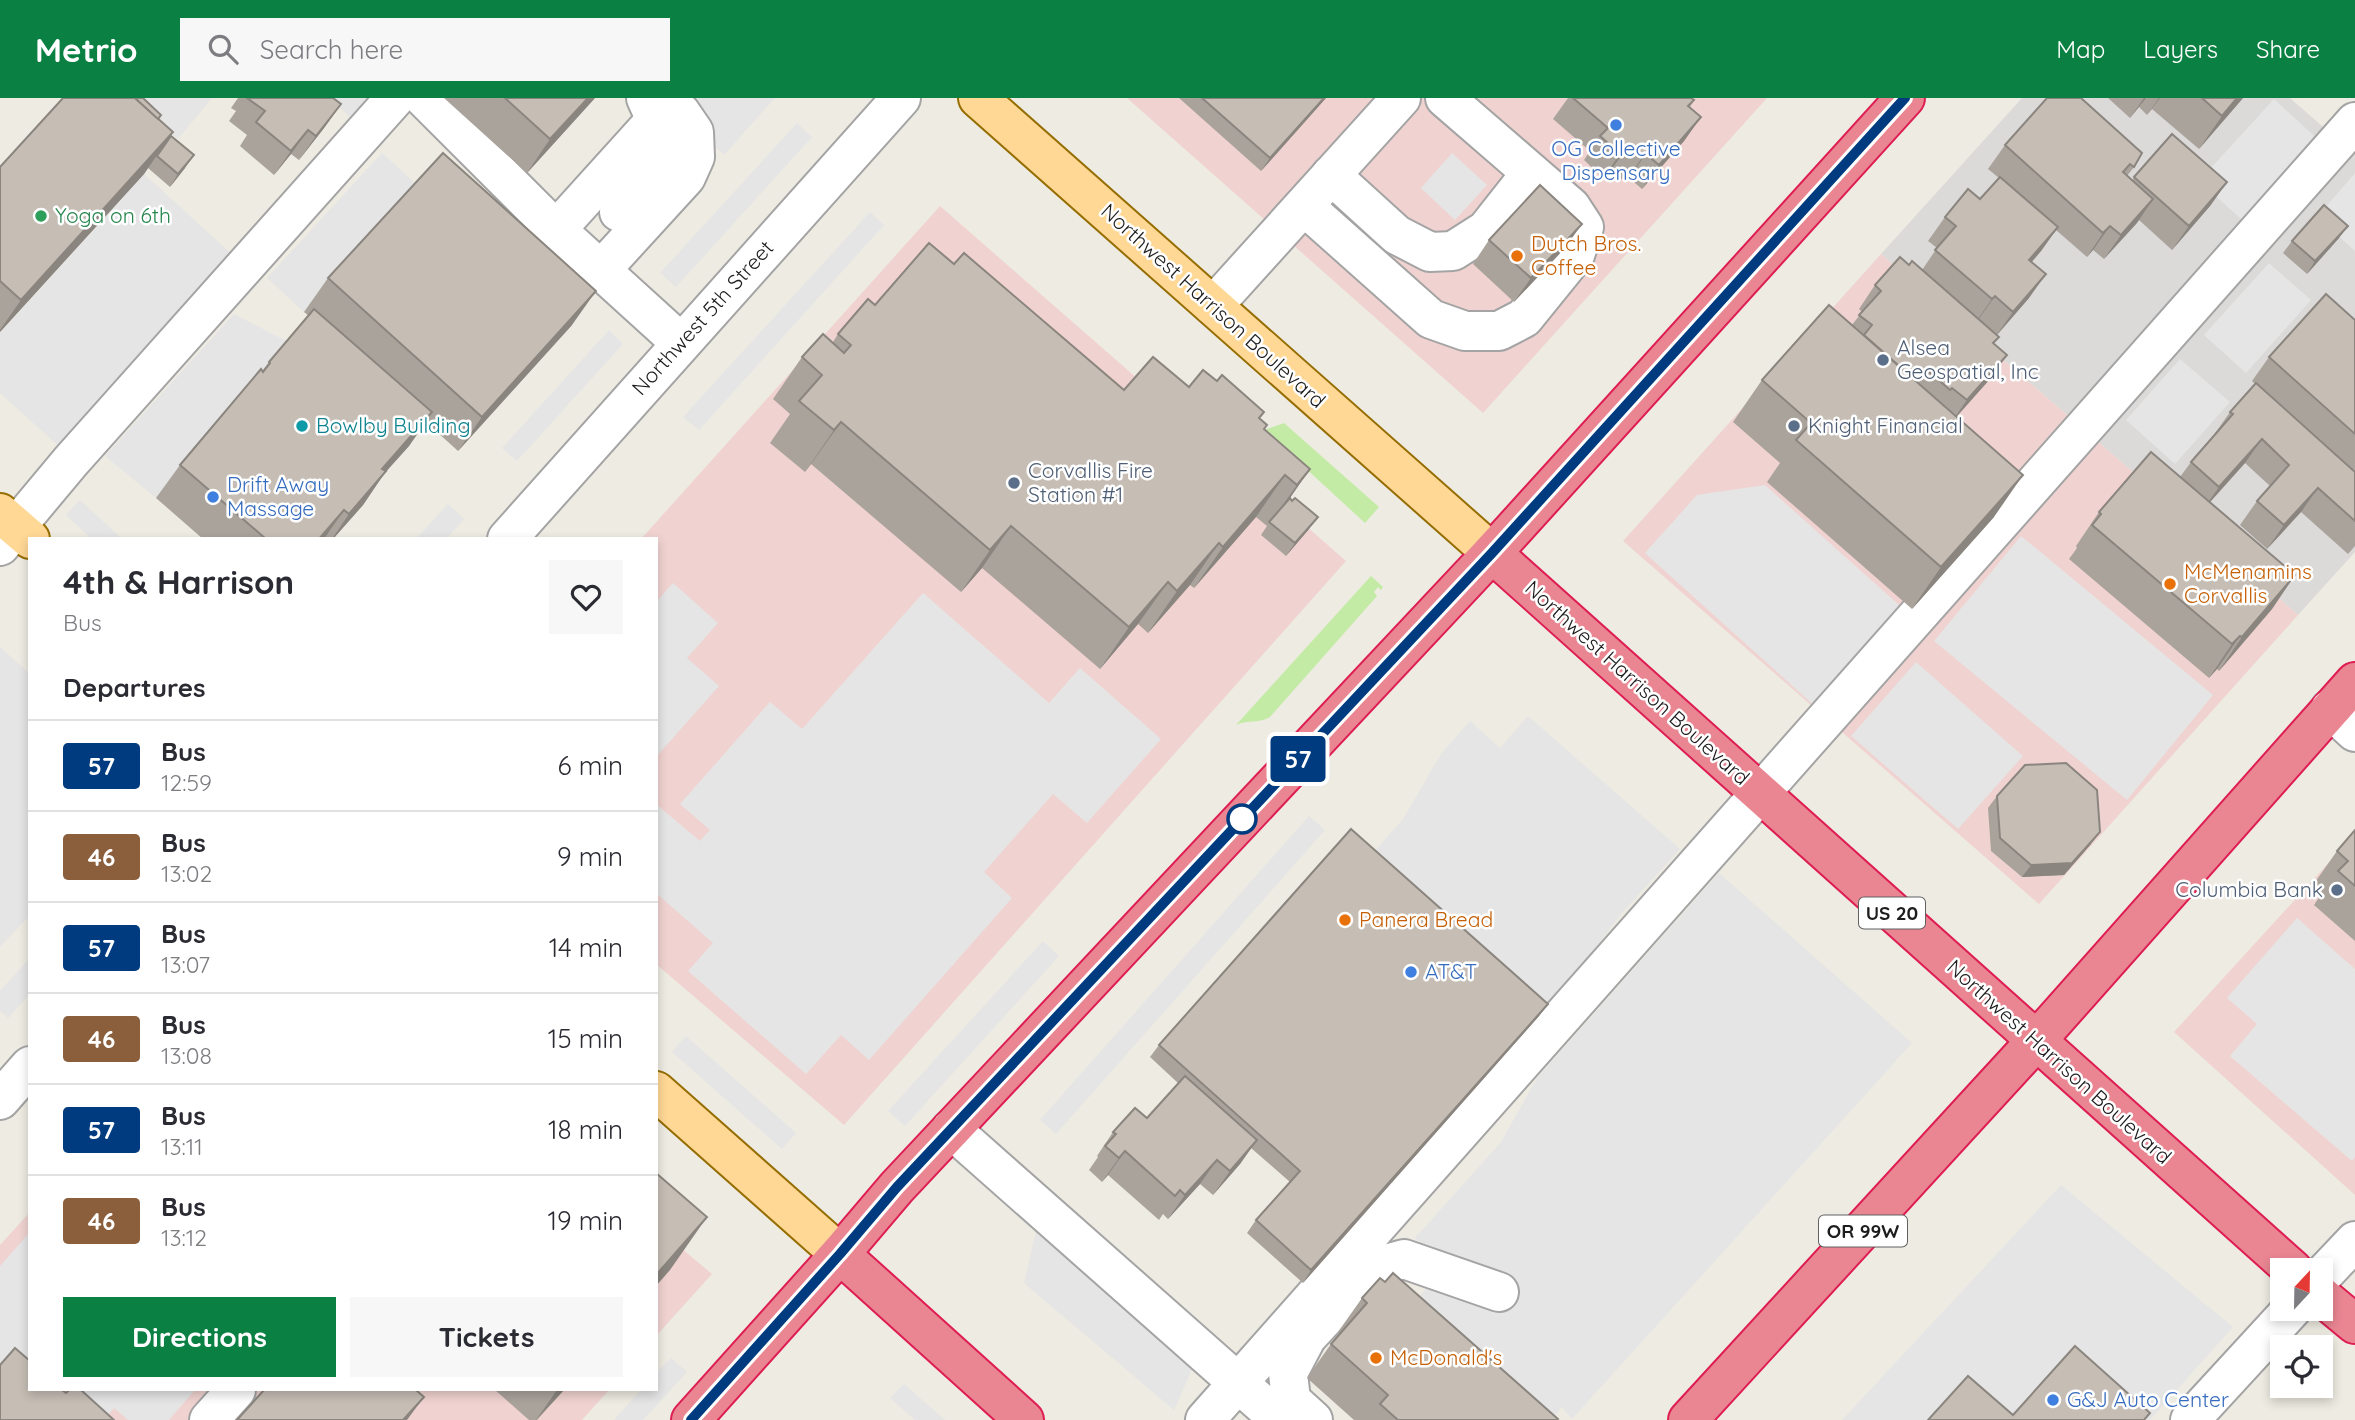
<!DOCTYPE html>
<style>
body{margin:0;font-family:Quicksand,sans-serif;background:#f7f7f7;color:#2b2b33;height:100vh;display:flex;flex-direction:column;font-size:26px;white-space:nowrap}
*{box-sizing:border-box;margin:0}
p{font-size:23px;color:#7c7c81}
.icon{flex:none;width:38px;height:38px;fill:none;stroke:currentColor;stroke-width:2;stroke-linecap:round;stroke-linejoin:round}
.map{position:relative;flex:1;overflow:hidden}
.details{position:absolute;left:28px;top:439px;width:630px;height:854px;display:flex;flex-direction:column;background:#fff;border-radius:0px;box-shadow:0 4px 10px #0003}
.details>*{flex:none}
.badge{padding:0 14px;border-radius:5px;font-size:24px;line-height:46px}
.needle{width:46px;rotate:22deg}
.buttons{position:absolute;left:2270px;top:1160px;display:grid;gap:14px}
.buttons a{display:grid;place-items:center;width:63px;height:63px;border-radius:0px;background:#fff;box-shadow:0 4px 10px #0003;font-size:35px}
.map>.badge{position:absolute;translate:-50% -50%;box-shadow:0 0 0 4px #fff}
h2{padding:0 35px;font-size:26px;line-height:63px}
.round{display:grid;place-items:center;flex:none;width:74px;height:74px;border-radius:0px;background:#f7f7f7}
.head{display:flex;align-items:center;justify-content:space-between;height:119px;padding:0 35px}
h1{font-size:33px;font-weight:700;line-height:52px}
.action{display:flex;gap:14px;margin-top:auto;padding:14px 35px}
.action a{flex:1;height:80px;border-radius:0px;background:#0b8043;color:#fff;font-size:28px;font-weight:700;line-height:80px;text-align:center}
.action a+a{background:#f7f7f7;color:#2b2b33}
ul{padding:0;list-style:none}
li{display:flex;align-items:center;gap:21px;height:91px;padding:0 35px;border-top:2px solid #e1e1e2}
li div{flex:1}
li b{display:block;font-size:26px}
li em{font-style:normal}
li .badge{min-width:77px;font-weight:700;text-align:center}
header{display:flex;align-items:center;gap:42px;box-sizing:border-box;height:98px;padding:0 35px;background:#0b8043;color:#fff}
header strong{font-size:33px}
nav{display:flex;gap:38px;margin-inline-start:auto;font-size:24px}
.search{width:490px;height:63px;background:#f7f7f7;display:flex;align-items:center;gap:18px;box-sizing:border-box;padding:0 24px;border-radius:0px;color:#7c7c81;font-size:26px}
.map>svg:first-child{display:block}
</style>
<header>
<strong>Metrio</strong>
<div class="search"><svg class="icon" aria-label="search" viewBox="0 0 24 24"><circle cx="10" cy="10" r="6"/><path d="M15 15l6 6"/></svg>Search here</div>
<nav><a>Map</a><a>Layers</a><a>Share</a></nav>
</header>
<div class="map">
<svg width="2355" height="1322" viewBox="0 0 2355 1322">
<rect width="100%" height="100%" fill="#eeebe2"/>
<polygon fill="#dbdad9" points="2022,0 2290,0 2355,57 2355,454 2298,517 1881,156"/>
<g fill="#f0d3d0">
<polygon points="1127,0 1767,0 1483,315"/>
<polygon points="940,108 1346,463 844,1027 656,866 656,441 641,441"/>
<polygon points="1881,156 2298,517 2039,806 1623,443"/>
<polygon points="2355,736 2355,1097 2174,934"/>
<polygon points="30,1114 30,1292 609,1292 582,1322 0,1322 0,1147"/>
<polygon points="656,1129 712,1176 656,1238"/>
</g>
<g fill="#c3eba5">
<polygon points="1284,325 1379,409 1365,425 1264,332"/>
<path d="M1371,478L1383,489L1381,492L1378,489L1374,494L1377,498L1270,619C1259,626 1248,621 1236,627Z"/>
</g>
<g fill="#e5e5e5">
<polygon points="129,0 212,0 178,41"/>
<polygon points="329,0 385,0 360,28"/>
<polygon points="659,0 775,0 724,57"/>
<polygon points="2274,1 2326,49 2251,130 2199,83"/>
<polygon points="797,25 812,39 676,189 660,175"/>
<polygon points="382,55 419,89 304,214 267,180"/>
<polygon points="1452,55 1487,87 1455,122 1421,90"/>
<polygon points="2355,75 2355,153 2317,119"/>
<polygon points="144,76 237,161 63,352 0,295 0,235"/>
<polygon points="870,114 884,127 699,332 683,319"/>
<polygon points="2269,165 2311,202 2246,275 2204,237"/>
<polygon points="234,216 290,245 156,400 105,358"/>
<polygon points="609,232 623,246 517,363 502,350"/>
<polygon points="2180,261 2230,304 2175,366 2126,322"/>
<polygon points="1765,387 1908,515 1818,611 1645,455 1697,397"/>
<polygon points="80,402 122,441 92,441 66,417"/>
<polygon points="448,406 464,421 446,441 416,441"/>
<polygon points="2021,438 2213,597 2127,702 1934,543"/>
<polygon points="673,485 718,525 687,560 719,588 656,659 656,504"/>
<polygon points="923,495 1049,605 1080,570 1161,641 1087,725 1053,696 984,774 1012,800 869,962 841,937 806,976 688,873 713,845 656,795 656,706 700,743 710,732 680,706 770,604 802,631"/>
<polygon points="0,549 30,576 30,817 0,849"/>
<polygon points="1916,564 2023,658 1958,731 1851,638"/>
<polygon points="1528,618 1680,751 1622,815 1550,910 1375,753 1403,721 1441,656 1470,623 1500,650"/>
<polygon points="1309,718 1325,732 1056,1036 1040,1022"/>
<polygon points="1719,775 1912,945 1572,1321 1562,1309 1551,1322 1398,1223 1446,1168 1415,1140 1501,1044 1537,980"/>
<polygon points="2297,820 2355,871 2355,1059 2352,1063 2230,958 2257,926 2227,900"/>
<polygon points="1043,843 1059,858 905,1028 888,1013"/>
<polygon points="30,860 30,896 8,920 0,913 0,893"/>
<polygon points="686,938 796,1035 782,1051 672,954"/>
<polygon points="2061,1087 2233,1229 2150,1322 1842,1322"/>
<polygon points="30,1134 30,1292 195,1292 169,1322 128,1322 114,1310 104,1322 37,1300 0,1268 0,1168"/>
<polygon points="1036,1134 1193,1269 1174,1312 1024,1185"/>
<polygon points="671,1260 687,1274 643,1322 614,1322 641,1292 656,1292 656,1275"/>
<polygon points="904,1286 945,1322 915,1322 890,1300"/>
</g>
<g fill="none" stroke-linecap="round" stroke-linejoin="round">
<defs>
<g id="minor">
<polyline points="424,0 550,126 681,245"/>
<polyline points="1331,77 1397,137 1430,154 1453,153 1486,132 1531,75"/>
<polyline points="1304,108 1431,221 1465,233 1499,233 1524,220 1575,157 1584,129 1571,109 1445,0"/>
<path d="M619,114C632,99 663,72 664,52C665,35 652,15 646,0"/>
<polyline points="557,131 670,6"/>
<polyline points="601,172 686,79 695,59 694,34 681,15 664,0"/>
<polyline points="1213,208 1401,0"/>
<polyline points="507,441 901,0"/>
<polyline points="0,448 71,363 395,0"/>
<polyline points="2330,611 2355,634"/>
<polyline points="0,1002 30,968"/>
<polyline points="951,1031 1280,1322"/>
<polyline points="2320,1180 2355,1143"/>
<polyline points="209,1322 236,1292"/>
<polyline points="1205,1322 2355,24"/>
<polyline points="1313,1322 1291,1302 1288,1275 1307,1239 1371,1170 1404,1161 1499,1194"/>
<polyline points="2190,1322 2292,1211"/>
</g>
<g id="major">
<polyline points="978,0 1492,455"/>
<polyline points="0,415 30,441"/>
<polyline points="656,993 840,1156"/>
</g>
<g id="highway">
<polyline points="1492,455 2293,1172"/>
<polyline points="840,1156 1024,1322"/>
<polyline points="2320,1197 2355,1226"/>
<polyline points="691,1322 840,1156 897,1089 1492,455 1905,0"/>
<polyline points="1688,1322 2036,943 2355,584"/>
</g>
</defs>
<use href="#minor" stroke="#a4a4a4" stroke-width="42"/>
<use href="#major" stroke="#956d00" stroke-width="42"/>
<use href="#highway" stroke="#de1d53" stroke-width="42"/>
<use href="#minor" stroke="#fff" stroke-width="38"/>
<use href="#major" stroke="#ffd896" stroke-width="38"/>
<use href="#highway" stroke="#e98692" stroke-width="38"/>
</g>
<g fill="#aaa39c">
<polygon points="238,0 333,0 341,6 324,30 299,62 291,56 274,77 240,48 247,37 229,23 236,13 231,10"/>
<polygon points="444,0 595,0 527,75"/>
<polygon points="1179,0 1326,0 1261,73"/>
<polygon points="1568,0 1691,0 1694,2 1690,9 1701,19 1684,43 1642,91 1629,80 1625,84 1611,72 1603,80 1584,62 1590,53 1553,21"/>
<polygon points="2047,0 2134,69 2127,78 2132,82 2172,36 2227,84 2210,108 2172,152 2139,122 2104,161 2093,152 2087,159 2056,132 2041,153 2032,164 2029,200 1997,237 1994,246 2007,257 1990,281 1957,318 1994,419 1912,511 1767,384 1780,365 1733,324 1762,282 1852,227 1862,214 1859,211 1875,187 1909,167 1922,172 1937,150 1928,143 1945,119 1980,101 1999,80 1988,71 2005,47"/>
<polygon points="2108,0 2243,0 2199,51 2152,11 2147,17 2139,9 2130,20"/>
<polygon points="159,21 171,38 185,70 170,89 148,70 144,76 0,234 0,69"/>
<polygon points="2339,140 2307,176 2283,155 2292,143"/>
<polygon points="1489,142 1565,150 1514,204 1473,166"/>
<polygon points="954,166 1124,292 1189,289 1259,321 1264,332 1310,371 1289,401 1309,431 1286,458 1261,437 1267,428 1256,419 1194,490 1190,487 1148,535 1138,526 1100,571 982,470 961,494 811,366 805,374 770,345 790,316 773,301 802,259 833,244 838,236 875,207"/>
<polygon points="328,180 572,227 458,353 426,324 409,348 386,373 363,407 333,441 203,441 156,400 180,367 262,273 269,264 309,218 304,214"/>
<polygon points="2355,222 2355,448 2348,456 2301,414 2267,451 2240,427 2257,403 2270,388 2245,365 2210,404 2295,477 2272,511 2219,573 2217,571 2209,580 2069,461 2077,450 2076,448 2099,414 2180,379 2191,364 2213,338 2230,314 2255,286 2252,283 2269,259"/>
<polygon points="1997,698 2091,746 2064,777 2022,779 1991,753 1988,710"/>
<polygon points="2355,732 2355,843 2314,807 2322,795 2313,787 2337,753"/>
<polygon points="1548,906 1539,918 1303,1185 1247,1135 1256,1122 1290,1084 1251,1050 1240,1066 1213,1097 1200,1086 1168,1121 1163,1116 1159,1122 1108,1077 1102,1084 1089,1072 1098,1059 1097,1058 1113,1034 1147,1020 1178,985 1150,959 1159,947"/>
<polygon points="1362,1200 1557,1322 1354,1322 1307,1280 1331,1246 1340,1236 1338,1234"/>
<polygon points="495,1292 564,1292 537,1322 529,1322"/>
</g>
<g fill="#8b857f">
<polygon points="588,0 595,0 527,75 550,41"/>
<polygon points="1324,0 1326,0 1261,73 1270,60"/>
<polygon points="2144,0 2146,0 2130,20"/>
<polygon points="2159,0 2160,0 2147,17"/>
<polygon points="2237,0 2243,0 2199,51 2222,18"/>
<polygon points="341,6 324,30 299,62 316,38"/>
<polygon points="1701,19 1684,43 1642,91 1659,67"/>
<polygon points="308,32 291,56 274,77 291,53"/>
<polygon points="173,34 144,76 0,234 0,232 21,202"/>
<polygon points="1628,48 1611,72 1603,80 1620,56"/>
<polygon points="1646,56 1629,80 1625,84 1642,60"/>
<polygon points="194,57 185,70 170,89 178,76"/>
<polygon points="2227,84 2210,108 2172,152 2189,128"/>
<polygon points="2153,101 2137,125 2104,161 2121,137"/>
<polygon points="1582,126 1565,150 1514,204 1531,180"/>
<polygon points="2110,128 2093,152 2087,159 2103,135"/>
<polygon points="2348,128 2339,140 2307,176 2315,163"/>
<polygon points="2058,129 2041,153 2012,186 2029,162"/>
<polygon points="2046,176 2029,200 1996,238 2013,214"/>
<polygon points="596,193 572,227 458,353 482,319"/>
<polygon points="1995,198 1978,222 1975,225 1992,201"/>
<polygon points="2007,257 1990,281 1950,326 1967,302"/>
<polygon points="432,314 409,348 359,404 382,371"/>
<polygon points="841,324 811,366 805,374 834,332"/>
<polygon points="2262,341 2245,365 2202,413 2219,389"/>
<polygon points="1310,371 1281,413 1270,425 1297,387"/>
<polygon points="386,373 363,407 333,441 332,441 349,416"/>
<polygon points="1285,377 1256,419 1194,490 1223,449"/>
<polygon points="2023,377 1994,419 1912,511 1941,469"/>
<polygon points="2318,390 2301,414 2267,451 2284,427"/>
<polygon points="344,412 324,441 319,441"/>
<polygon points="1318,419 1309,431 1286,458 1295,445"/>
<polygon points="1011,428 982,470 961,494 990,452"/>
<polygon points="1219,445 1190,487 1148,535 1177,493"/>
<polygon points="2295,477 2272,511 2219,573 2242,539"/>
<polygon points="1168,484 1138,526 1100,571 1129,529"/>
<polygon points="2240,538 2217,571 2209,580 2232,546"/>
<polygon points="2100,734 2091,746 2064,777 2022,779 2031,767"/>
<polygon points="1548,906 1539,918 1303,1185 1311,1172"/>
<polygon points="1257,1042 1240,1066 1213,1097 1230,1073"/>
<polygon points="1125,1053 1108,1077 1102,1084 1119,1060"/>
<polygon points="1217,1062 1200,1086 1168,1121 1185,1097"/>
<polygon points="707,1119 670,1172 656,1188 656,1177"/>
<polygon points="557,1292 564,1292 536,1322"/>
<polygon points="424,1299 407,1322 403,1322"/>
</g>
<g fill="#c6beb5" stroke="#8b857f" stroke-width="2">
<polygon points="63,0 135,0 173,34 21,202 0,183 0,69"/>
<polygon points="135,0 143,0 161,17 158,21"/>
<polygon points="247,0 333,0 341,6 316,38 308,32 291,53 256,24 265,13"/>
<polygon points="505,0 588,0 550,41"/>
<polygon points="1202,0 1324,0 1270,60"/>
<polygon points="1573,0 1691,0 1694,2 1688,8 1701,19 1659,67 1646,56 1642,60 1628,48 1620,56 1600,38 1608,30"/>
<polygon points="2047,0 2081,0 2142,55 2134,69 2130,66 2123,74 2153,101 2121,137 2110,128 2103,135 2005,47"/>
<polygon points="2202,0 2237,0 2222,18"/>
<polygon points="2172,36 2227,84 2189,128 2134,79"/>
<polygon points="171,38 194,57 178,76 157,58"/>
<polygon points="443,55 596,193 482,319 328,180"/>
<polygon points="2000,79 2058,129 2029,162 2046,176 2013,214 1995,198 1992,201 1935,152 1956,128 1945,119 1968,91 1980,101"/>
<polygon points="1540,87 1582,126 1531,180 1489,142"/>
<polygon points="2324,107 2348,128 2315,163 2292,143"/>
<polygon points="929,145 954,166 964,155 1124,292 1153,259 1189,289 1203,272 1217,283 1222,277 1264,314 1259,320 1267,327 1264,331 1310,371 1297,387 1285,377 1223,449 1219,445 1177,493 1168,484 1129,529 1011,428 990,452 841,324 834,332 799,303 822,277 802,259 823,236 844,255 851,247 838,236 868,201 875,207"/>
<polygon points="1900,159 1909,167 1912,163 1999,239 1993,245 2007,257 1967,302 1952,290 1950,292 1925,270 1915,282 1864,237 1872,227 1859,217 1881,193 1875,187"/>
<polygon points="2326,196 2355,222 2355,336 2269,259"/>
<polygon points="1829,207 2023,377 1941,469 1796,342 1811,325 1762,282"/>
<polygon points="314,211 432,314 382,371 386,373 349,416 344,412 319,441 266,441 180,367 261,271 263,274 270,265 269,264"/>
<polygon points="2256,285 2355,374 2355,423 2318,390 2284,427 2257,403 2289,367 2262,341 2219,389 2191,364 2233,316 2230,314"/>
<polygon points="2151,354 2295,477 2242,539 2240,538 2232,546 2092,427 2101,416 2099,414"/>
<polygon points="1290,400 1292,403 1295,400 1318,419 1295,445 1269,424"/>
<polygon points="2066,665 2097,692 2100,734 2072,765 2031,767 2000,740 1997,698 2025,667"/>
<polygon points="1351,731 1548,906 1311,1172 1256,1122 1300,1073 1159,947"/>
<polygon points="2355,732 2355,788 2338,773 2348,763 2337,753"/>
<polygon points="1185,978 1257,1042 1230,1073 1217,1062 1185,1097 1180,1092 1175,1098 1125,1053 1119,1060 1105,1048 1116,1036 1113,1034 1135,1010 1147,1020"/>
<polygon points="656,1075 707,1119 656,1177"/>
<polygon points="1393,1175 1558,1321 1557,1322 1398,1322 1380,1306 1388,1297 1331,1246 1367,1205 1362,1200 1380,1180 1385,1184"/>
<polygon points="2075,1248 2150,1315 2144,1322 1928,1322 1968,1278 2013,1317"/>
<polygon points="15,1250 30,1263 30,1292 62,1292 66,1295 69,1292 81,1292 114,1322 0,1322 0,1267"/>
<polygon points="264,1292 416,1292 424,1299 403,1322 237,1322"/>
</g>
<g fill="none" stroke-linecap="round" stroke-linejoin="round">
<defs>
<polyline id="line" points="691,1322 840,1156 897,1089 1492,455 1905,0"/>
</defs>
<use href="#line" stroke="#fff" stroke-width="16"/>
<use href="#line" stroke="#003b80" stroke-width="10"/>
</g>
<g fill="#3f7fe0" stroke="#fff" stroke-width="2.5">
<circle cx="1616" cy="27" r="7"/>
<circle cx="213" cy="399" r="7"/>
<circle cx="1411" cy="874" r="7"/>
<circle cx="2053" cy="1302" r="7"/>
</g>
<circle fill="#2e9e5b" stroke="#fff" stroke-width="2.5" cx="41" cy="118" r="7"/>
<g fill="#e8710a" stroke="#fff" stroke-width="2.5">
<circle cx="1517" cy="158" r="7"/>
<circle cx="2170" cy="486" r="7"/>
<circle cx="1345" cy="822" r="7"/>
<circle cx="1376" cy="1260" r="7"/>
</g>
<g fill="#5c6f8a" stroke="#fff" stroke-width="2.5">
<circle cx="1883" cy="262" r="7"/>
<circle cx="1794" cy="328" r="7"/>
<circle cx="1014" cy="385" r="7"/>
<circle cx="2337" cy="792" r="7"/>
</g>
<circle fill="#0f9aa8" stroke="#fff" stroke-width="2.5" cx="302" cy="328" r="7"/>
<circle fill="#fff" stroke="#003b80" stroke-width="3.5" cx="1242" cy="721" r="14"/>
<g text-anchor="middle" stroke-width="5" stroke-linejoin="round" paint-order="stroke">
<g fill="#fff" stroke="#616161" stroke-width="2">
<rect x="1859" y="799.5" width="66" height="31" rx="5"/>
<rect x="1819" y="1117.5" width="88" height="31" rx="5"/>
</g>
<g font-size="19" font-weight="bold" fill="#1d1d1d">
<text x="1892" y="822">US 20</text>
<text x="1863" y="1140">OR 99W</text>
</g>
<g font-size="21" fill="#366cbe" stroke="#fff" text-anchor="start">
<text x="1616" y="58" text-anchor="middle">OG Collective<tspan x="1616" dy="24">Dispensary</tspan></text>
<text x="227" y="394">Drift Away<tspan x="227" dy="24">Massage</tspan></text>
<text x="1425" y="881">AT&amp;T</text>
<text x="2067" y="1309">G&amp;J Auto Center</text>
</g>
<g font-size="21" fill="#27864d" stroke="#fff" text-anchor="start">
<text x="55" y="125">Yoga on 6th</text>
</g>
<g font-size="21" fill="#c56008" stroke="#fff" text-anchor="start">
<text x="1531" y="153">Dutch Bros.<tspan x="1531" dy="24">Coffee</tspan></text>
<text x="2184" y="481">McMenamins<tspan x="2184" dy="24">Corvallis</tspan></text>
<text x="1359" y="829">Panera Bread</text>
<text x="1390" y="1267">McDonald's</text>
</g>
<g font-size="21" fill="#1d1d1d" stroke="#fff">
<text transform="translate(1213 208) rotate(42)" y="7">Northwest Harrison Boulevard</text>
<text transform="translate(703 220) rotate(-48)" y="7">Northwest 5th Street</text>
<text transform="translate(1637 585) rotate(42)" y="7">Northwest Harrison Boulevard</text>
<text transform="translate(2059 964) rotate(42)" y="7">Northwest Harrison Boulevard</text>
</g>
<g font-size="21" fill="#4e5e75" stroke="#fff" text-anchor="start">
<text x="1897" y="257">Alsea<tspan x="1897" dy="24">Geospatial, Inc</tspan></text>
<text x="1808" y="335">Knight Financial</text>
<text x="1028" y="380">Corvallis Fire<tspan x="1028" dy="24">Station #1</tspan></text>
<text x="2323" y="799" text-anchor="end">Columbia Bank</text>
</g>
<g font-size="21" fill="#0d838f" stroke="#fff" text-anchor="start">
<text x="316" y="335">Bowlby Building</text>
</g>
</g>
</svg>
<div class="buttons">
<a><svg class="needle" viewBox="-14 -14 28 28"><path d="M0-13l5 13h-10z" fill="#e53935"/><path d="M0 13l5-13h-10z" fill="#7c7c81"/></svg></a>
<a><svg class="icon" aria-label="locate" viewBox="0 0 24 24"><circle cx="12" cy="12" r="6"/><path d="M12 2v4M12 18v4M2 12h4M18 12h4"/></svg></a>
</div>
<b class="badge" style="left:1298px;top:661px;background:#003b80;color:#fff">57</b>
<section class="details">
<div class="head"><div><h1>4th &amp; Harrison</h1><p>Bus</p></div><a class="round"><svg class="icon" aria-label="heart" viewBox="0 0 24 24"><path d="M12 20l-8-8c-3-5 5-10 8-4 3-6 11-1 8 4z"/></svg></a></div>
<h2>Departures</h2>
<ul>
<li><span class="badge" style="background:#003b80;color:#fff">57</span><div><b>Bus</b><p>12:59</p></div><em>6 min</em></li>
<li><span class="badge" style="background:#8b5e3c;color:#fff">46</span><div><b>Bus</b><p>13:02</p></div><em>9 min</em></li>
<li><span class="badge" style="background:#003b80;color:#fff">57</span><div><b>Bus</b><p>13:07</p></div><em>14 min</em></li>
<li><span class="badge" style="background:#8b5e3c;color:#fff">46</span><div><b>Bus</b><p>13:08</p></div><em>15 min</em></li>
<li><span class="badge" style="background:#003b80;color:#fff">57</span><div><b>Bus</b><p>13:11</p></div><em>18 min</em></li>
<li><span class="badge" style="background:#8b5e3c;color:#fff">46</span><div><b>Bus</b><p>13:12</p></div><em>19 min</em></li>
</ul>
<div class="action"><a>Directions</a><a>Tickets</a></div>
</section>
</div>
